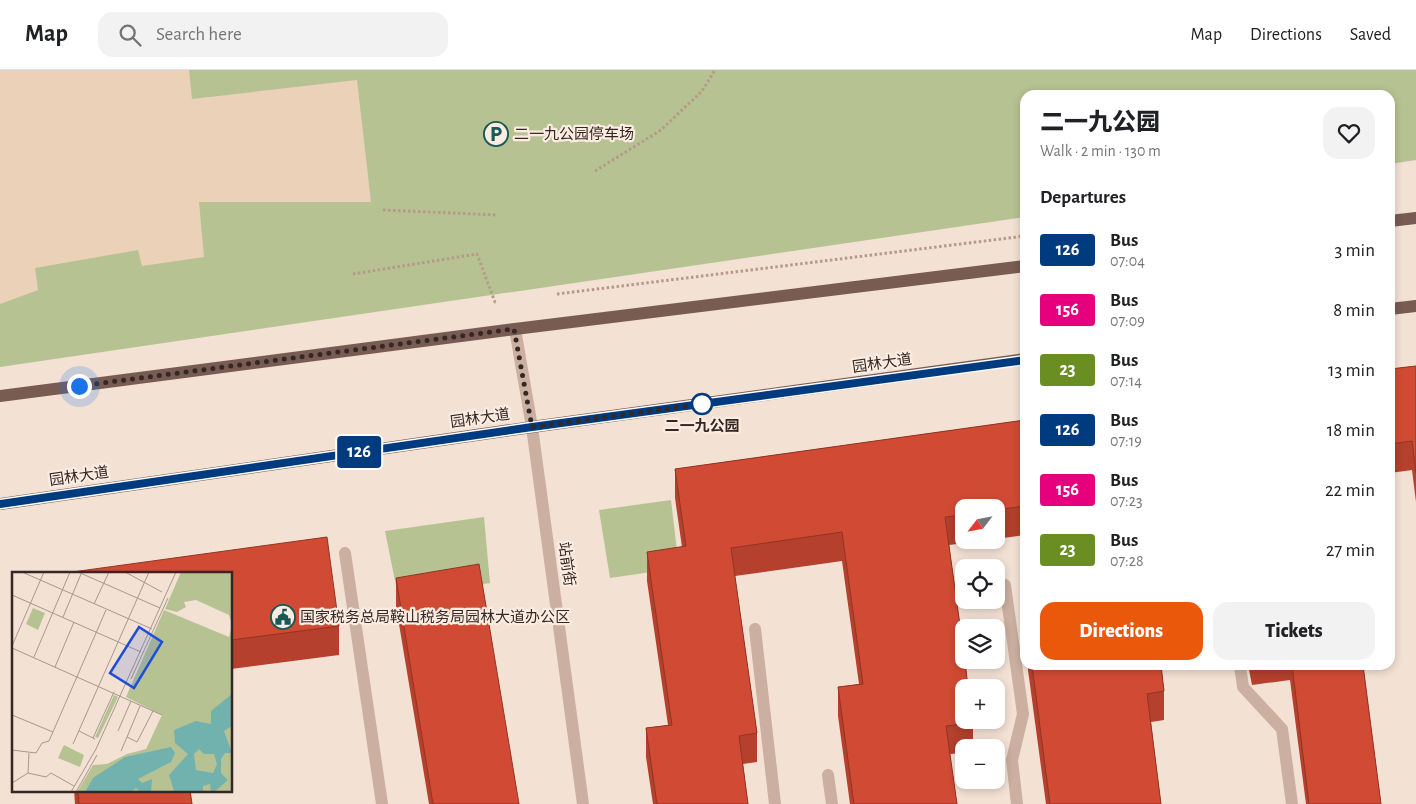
<!DOCTYPE html>
<meta charset="utf-8">
<style>
body{margin:0;font-family:"Alegreya Sans","Noto Sans SC",sans-serif;background:#f2f2f2;color:#202124;height:100vh;display:flex;flex-direction:column;font-size:19px;white-space:nowrap}
*{box-sizing:border-box;margin:0}
p{font-size:16px;color:#757577}
.icon{flex:none;width:28px;height:28px;fill:none;stroke:currentColor;stroke-width:2;stroke-linecap:round;stroke-linejoin:round}
.map{position:relative;flex:1;overflow:hidden}
.side{position:absolute;left:1020px;top:20px;width:375px;height:580px;display:flex;flex-direction:column;background:#fff;border-radius:15px;box-shadow:0 2px 8px #0003}
.side>*{flex:none}
.badge{padding:0 10px;border-radius:4px;font-size:18px;line-height:32px}
.needle{width:32px;rotate:238deg}
.controls{position:absolute;left:955px;top:429px;display:grid;gap:10px}
.controls a{display:grid;place-items:center;width:50px;height:50px;border-radius:10px;background:#fff;box-shadow:0 2px 8px #0003;font-size:25px}
.you{position:absolute;width:25px;height:25px;margin:-12px;border:4px solid #fff;border-radius:50%;background:#1a73e8;box-shadow:0 0 0 8px #1a73e833}
.map>.badge{position:absolute;translate:-50% -50%;box-shadow:0 0 0 2px #fff}
h2{padding:0 20px;font-size:19px;line-height:45px}
.round{display:grid;place-items:center;flex:none;width:52px;height:52px;border-radius:15px;background:#f2f2f2}
.head{display:flex;align-items:center;justify-content:space-between;height:85px;padding:0 20px}
h1{font-size:24px;font-weight:800;line-height:38px}
.action{display:flex;gap:10px;margin-top:auto;padding:10px 20px}
.action a{flex:1;height:58px;border-radius:15px;background:#ea580c;color:#fff;font-size:20px;font-weight:800;line-height:58px;text-align:center}
.action a+a{background:#f2f2f2;color:#202124}
ul{padding:0;list-style:none}
li{display:flex;align-items:center;gap:15px;height:60px;padding:0 20px}
li div{flex:1}
li b{display:block;font-size:19px}
li em{font-style:normal}
li .badge{min-width:55px;font-weight:700;text-align:center}
header{display:flex;align-items:center;gap:30px;box-sizing:border-box;height:70px;padding:0 25px;background:#fff;border-bottom:1px solid #e0e0e0}
header strong{font-size:24px}
nav{display:flex;gap:28px;margin-inline-start:auto;font-size:18px}
.search{width:350px;height:45px;background:#f2f2f2;display:flex;align-items:center;gap:12px;box-sizing:border-box;padding:0 18px;border-radius:15px;color:#757577;font-size:19px}
.map>svg:first-child{display:block}
</style>
<header>
<strong>Map</strong>
<div class="search"><svg class="icon" aria-label="search" viewBox="0 0 24 24"><circle cx="10" cy="10" r="6"/><path d="M15 15l6 6"/></svg>Search here</div>
<nav><a>Map</a><a>Directions</a><a>Saved</a></nav>
</header>
<div class="map">
<svg width="1416" height="734" viewBox="0 0 1416 734">
<rect width="100%" height="100%" fill="#f3e1d4"/>
<g fill="#b7c293">
<polygon points="0,0 1416,0 1416,90 1390,94 1390,25 1025,25 1025,147 0,297"/>
<polygon points="671,430 679,498 610,508 599,440"/>
<polygon points="484,447 490,513 398,526 385,461"/>
</g>
<polygon fill="#ecd1b9" points="0,0 189,0 192,29 357,10 371,132 199,132 204,187 142,196 138,180 35,198 38,220 0,234"/>
<g fill="none" stroke-linecap="round" stroke-linejoin="round">
<g stroke="#b7998a" stroke-width="3" stroke-dasharray="2.5 2.5" stroke-linecap="butt">
<polyline points="595,101 661,60 702,21 715,0"/>
<polyline points="383,140 498,145"/>
<polyline points="353,204 477,184 495,232 498,232"/>
<polyline points="557,224 1025,166"/>
</g>
<g stroke="#cbafa0" stroke-width="12">
<polyline points="345,483 382,734"/>
<polyline points="1005,515 1023,644 1012,690 1017,734"/>
<polyline points="755,559 775,734"/>
<polyline points="1240,595 1243,617 1282,659 1292,734"/>
<polyline points="828,705 832,734"/>
</g>
<polyline stroke="#cbafa0" stroke-width="12" points="515,259 532,357 583,734"/>
<g stroke="#785c53" stroke-width="12">
<polyline points="1390,151 1416,148"/>
<polyline points="1390,239 1416,236"/>
<polyline points="0,326 515,259 1025,196"/>
<polyline points="0,434 532,357 1025,289"/>
</g>
</g>
<g fill="#b4402d">
<polygon points="1416,296 1416,432 1412,400 1390,403 1390,299"/>
<polygon points="1025,350 1025,465 996,469 996,438 964,438 964,470 989,470 949,475 973,653 973,678 964,678 964,683 950,684 957,734 850,734 838,646 838,617 859,614 842,491 735,506 757,663 757,692 743,694 748,734 653,734 646,687 646,658 668,655 647,511 647,482 682,477 675,428 675,399"/>
<polygon points="231,503 339,556 339,585 231,599"/>
<polygon points="396,508 519,734 429,734 396,536"/>
<polygon points="1028,595 1161,595 1164,621 1164,650 1151,652 1161,734 1046,734 1028,600"/>
<polygon points="1248,595 1363,595 1381,734 1306,734 1290,610 1252,615"/>
<polygon points="74,720 190,720 192,734 75,734"/>
</g>
<g fill="#d14b34" stroke="#923424">
<polygon points="1416,296 1416,403 1412,371 1390,374 1390,299"/>
<polygon points="1025,350 1025,436 996,440 996,438 964,438 964,445 945,447 964,584 964,590 965,590 968,618 964,618 964,650 973,650 973,653 946,656 957,734 854,734 838,617 863,614 842,462 731,478 757,663 739,666 748,734 657,734 646,658 672,655 647,482 686,476 675,399"/>
<polygon points="327,467 339,556 231,570 231,503 65,503"/>
<polygon points="479,494 519,734 433,734 396,508"/>
<polygon points="1032,595 1161,595 1164,621 1147,624 1161,734 1050,734"/>
<polygon points="1292,595 1363,595 1381,734 1309,734"/>
<polygon points="78,720 190,720 192,734 79,734"/>
</g>
<g fill="none" stroke-linecap="round" stroke-linejoin="round">
<defs>
<polyline id="line" points="0,434 532,357 1025,290"/>
</defs>
<use href="#line" stroke="#fff" stroke-width="11"/>
<use href="#line" stroke="#003b80" stroke-width="8"/>
<polyline stroke="#342724" stroke-width="5" stroke-dasharray="0 9" points="79,316 514,259 532,357 709,333 702,334"/>
</g>
<defs>
<symbol id="parking-ring" viewBox="-11 -11 22 22"><circle r="9.5" fill="#faece0" stroke="#165957" stroke-width="1.5"/><path d="M-3.5-5.5H1a3.5 3.5 0 0 1 0 7H-1V5.5H-3.5ZM-1-3.4V-.6H.8a1.4 1.4 0 0 0 0-2.8Z" fill="#165957"/></symbol>
<symbol id="civic-ring" viewBox="-11 -11 22 22"><circle r="9.5" fill="#faece0" stroke="#165957" stroke-width="1.5"/><path d="M-.6-6.5H3V-4.5H.6V-3L4-1V1h2V6H-6V1h2V-1L-.6-3ZM-1.2 2.5V6h2.4V2.5Z" fill="#165957"/></symbol>
</defs>
<g fill-rule="evenodd">
<use href="#parking-ring" x="482" y="50" width="28" height="28"/>
<use href="#civic-ring" x="269" y="533" width="28" height="28"/>
</g>
<circle fill="#fff" stroke="#003b80" stroke-width="2.5" cx="702" cy="334" r="10"/>
<g text-anchor="middle" stroke-width="4.5" stroke-linejoin="round" paint-order="stroke">
<g font-size="15" fill="#342724" stroke="#faece0" text-anchor="start">
<text x="514" y="69">二一九公园停车场</text>
<text x="300" y="552">国家税务总局鞍山税务局园林大道办公区</text>
</g>
<g font-size="15" fill="#342724" stroke="#faece0">
<text transform="translate(882 293) rotate(-8)" y="5">园林大道</text>
<text transform="translate(480 348) rotate(-8)" y="5">园林大道</text>
<text transform="translate(79 406) rotate(-8)" y="5">园林大道</text>
<text transform="translate(567 494) rotate(82)" y="5">站前街</text>
</g>
<g font-size="15" font-weight="bold" fill="#342724" stroke="#faece0">
<text x="702" y="361">二一九公园</text>
</g>
</g>
<g transform="translate(12 502)">
<rect width="220" height="220" fill="#f3e1d4"/>
<path d="M169,0H220V53L217,43L184,28L172,30L174,35L165,40L153,37ZM21,36L33,41L26,58L14,52ZM152,38L217,65L220,53V220H65L81,193L95,192L115,182L134,177L150,143L114,125ZM102,123L106,125L86,166L83,165ZM52,173L72,183L68,195L46,186Z" fill="#b7c293"/>
<path d="M220,122V154L212,159L220,181H213L209,187V201L216,208L202,220H199L198,212L191,214V220L162,219L157,203L176,182L163,171L162,158L184,149L199,152V139ZM187,177L192,182H202L205,192L201,201L184,198L182,182ZM159,175L163,181L159,190L126,207L130,211L140,207L139,220H128L124,216L119,220H73L81,206L113,185Z" fill="#71b2af" fill-rule="evenodd"/>
<path fill="none" stroke="#a7978e" stroke-width="1" d="M10,0L140,57M66,0L148,36M113,0L150,20M0,23L129,80M82,32L97,0M51,45L69,2M0,74L32,0M0,76L150,143M22,85L58,0M43,95L62,50M119,107L156,26M128,134L115,165L125,170L141,139M0,143L41,160M67,159L83,167M106,159L119,129M81,166L102,120M61,172L137,0M0,178L24,181L30,171L37,169L94,38M109,179L115,165M16,201L17,181M0,211L16,201L34,205L39,201L62,214M59,220L84,177L164,0M64,220L85,183"/>
<path fill="#1d4ed8" fill-opacity="0.15" stroke="#1d4ed8" stroke-width="2.5" d="M127,55L150,70L122,116L98,101Z"/>
<rect width="220" height="220" fill="none" stroke="#342724" stroke-width="2.5"/>
</g>
</svg>
<div class="controls">
<a><svg class="needle" viewBox="-14 -14 28 28"><path d="M0-13l5 13h-10z" fill="#e53935"/><path d="M0 13l5-13h-10z" fill="#757577"/></svg></a>
<a><svg class="icon" aria-label="locate" viewBox="0 0 24 24"><circle cx="12" cy="12" r="6"/><path d="M12 2v4M12 18v4M2 12h4M18 12h4"/></svg></a>
<a><svg class="icon" aria-label="layers" viewBox="0 0 24 24"><path d="M12 4l9 5-9 5-9-5zM3 14l9 5 9-5"/></svg></a>
<a>+</a>
<a>−</a>
</div>
<div class="you" style="left:79px;top:316px"></div>
<b class="badge" style="left:359px;top:382px;background:#003b80;color:#fff">126</b>
<section class="side">
<div class="head"><div><h1>二一九公园</h1><p>Walk · 2 min · 130 m</p></div><a class="round"><svg class="icon" aria-label="heart" viewBox="0 0 24 24"><path d="M12 20l-8-8c-3-5 5-10 8-4 3-6 11-1 8 4z"/></svg></a></div>
<h2>Departures</h2>
<ul>
<li><span class="badge" style="background:#003b80;color:#fff">126</span><div><b>Bus</b><p>07:04</p></div><em>3 min</em></li>
<li><span class="badge" style="background:#e6007e;color:#fff">156</span><div><b>Bus</b><p>07:09</p></div><em>8 min</em></li>
<li><span class="badge" style="background:#6b8e23;color:#fff">23</span><div><b>Bus</b><p>07:14</p></div><em>13 min</em></li>
<li><span class="badge" style="background:#003b80;color:#fff">126</span><div><b>Bus</b><p>07:19</p></div><em>18 min</em></li>
<li><span class="badge" style="background:#e6007e;color:#fff">156</span><div><b>Bus</b><p>07:23</p></div><em>22 min</em></li>
<li><span class="badge" style="background:#6b8e23;color:#fff">23</span><div><b>Bus</b><p>07:28</p></div><em>27 min</em></li>
</ul>
<div class="action"><a>Directions</a><a>Tickets</a></div>
</section>
</div>
